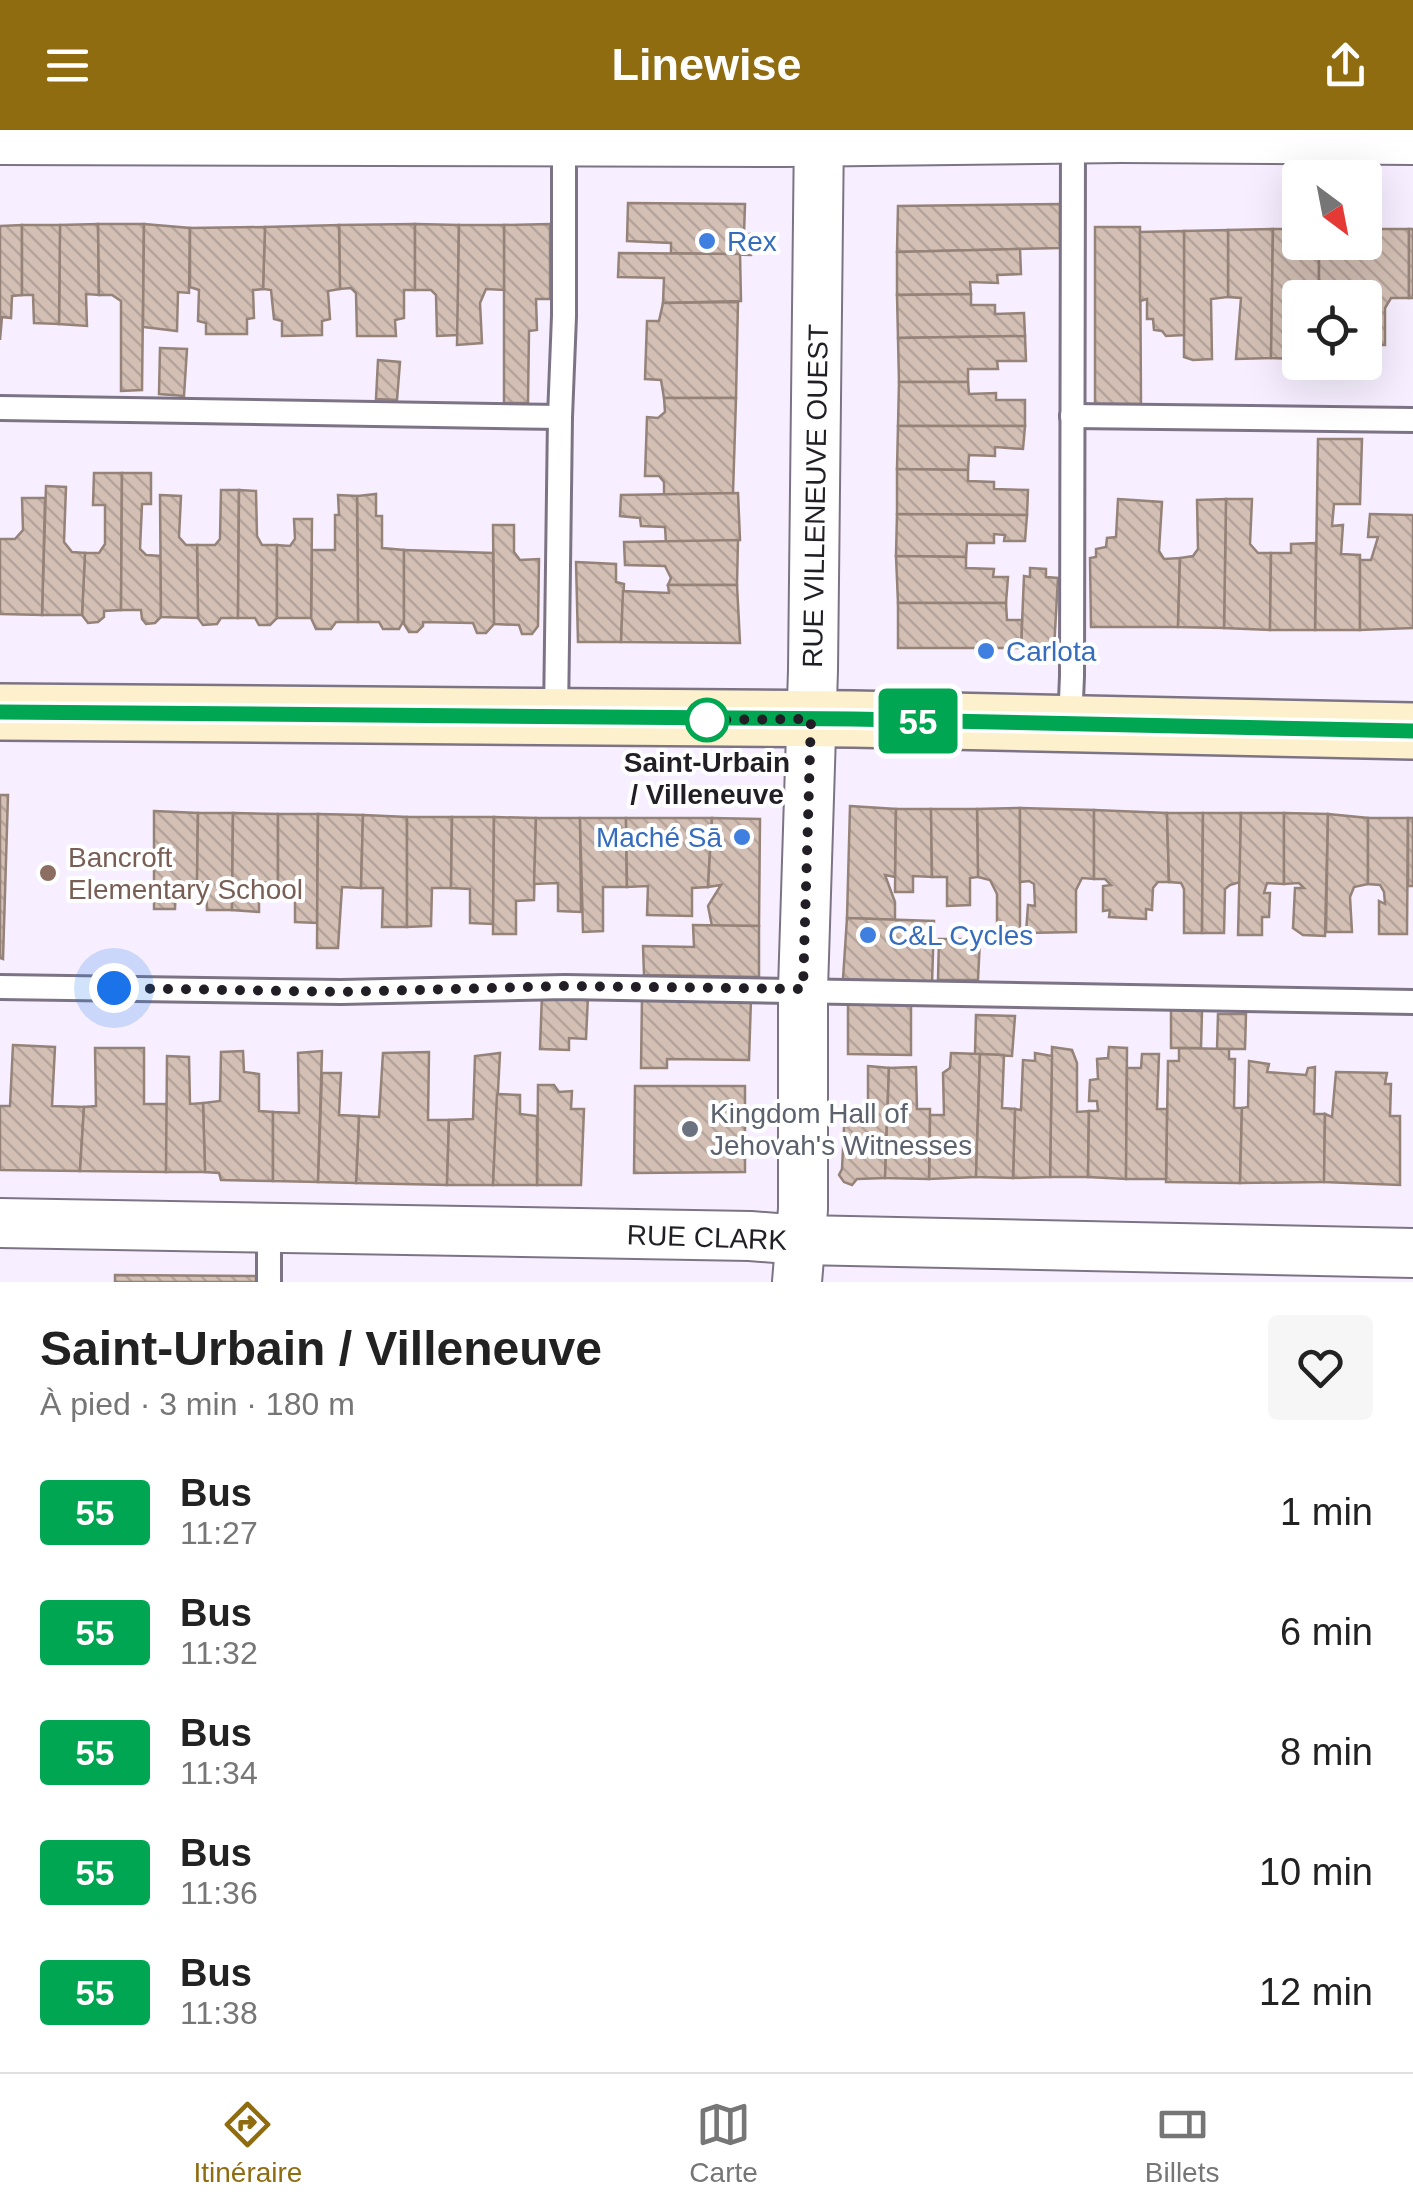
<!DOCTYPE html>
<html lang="fr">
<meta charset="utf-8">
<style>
body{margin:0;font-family:Helvetica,sans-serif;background:#f6f6f6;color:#222;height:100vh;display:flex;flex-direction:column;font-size:38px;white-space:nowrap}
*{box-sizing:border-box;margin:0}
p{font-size:32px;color:#767676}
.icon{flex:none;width:55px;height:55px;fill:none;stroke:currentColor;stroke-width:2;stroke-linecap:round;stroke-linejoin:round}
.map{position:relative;height:1152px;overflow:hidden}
.panel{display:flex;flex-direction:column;background:#fff;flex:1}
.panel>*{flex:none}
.badge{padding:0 20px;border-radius:8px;font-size:35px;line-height:65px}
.needle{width:65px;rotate:148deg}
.tools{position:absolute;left:1282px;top:30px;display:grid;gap:20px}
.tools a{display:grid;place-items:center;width:100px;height:100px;border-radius:10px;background:#fff;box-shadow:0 10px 40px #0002;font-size:50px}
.you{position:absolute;width:50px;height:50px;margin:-25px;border:8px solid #fff;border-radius:50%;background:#1a73e8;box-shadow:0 0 0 15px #1a73e833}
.map>.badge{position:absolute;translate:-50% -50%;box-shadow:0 0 0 5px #fff}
.round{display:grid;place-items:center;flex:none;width:105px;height:105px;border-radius:10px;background:#f6f6f6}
.headline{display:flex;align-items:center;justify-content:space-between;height:170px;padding:0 40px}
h1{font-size:48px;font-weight:800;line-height:75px}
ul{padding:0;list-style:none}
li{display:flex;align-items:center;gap:30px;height:120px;padding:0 40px}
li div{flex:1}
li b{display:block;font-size:38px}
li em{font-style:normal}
li .badge{min-width:110px;font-weight:700;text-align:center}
header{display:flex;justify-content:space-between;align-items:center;height:130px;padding:0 40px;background:#8f6c10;color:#fff;font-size:45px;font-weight:800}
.menu{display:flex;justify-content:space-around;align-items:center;height:140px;border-top:2px solid #e0e0e0;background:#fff;font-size:28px;color:#767676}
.menu a{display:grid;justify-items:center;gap:5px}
.menu .selected{color:#8f6c10}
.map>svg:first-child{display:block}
</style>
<header><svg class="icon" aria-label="menu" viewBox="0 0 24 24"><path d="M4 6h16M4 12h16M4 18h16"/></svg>Linewise<svg class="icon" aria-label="share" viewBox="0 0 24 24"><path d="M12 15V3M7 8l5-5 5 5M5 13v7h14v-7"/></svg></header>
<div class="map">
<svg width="1413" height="1152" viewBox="0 0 1413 1152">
<defs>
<pattern id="building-back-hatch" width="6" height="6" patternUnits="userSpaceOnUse" patternTransform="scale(2.5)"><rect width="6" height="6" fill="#d3bfb4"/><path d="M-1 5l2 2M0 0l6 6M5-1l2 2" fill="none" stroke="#b5a49b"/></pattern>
</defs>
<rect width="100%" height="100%" fill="#f7efff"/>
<g fill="url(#building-back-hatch)" stroke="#958278" stroke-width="2.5">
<polygon points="628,73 745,74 744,104 750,104 751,125 671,123 671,113 627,111"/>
<polygon points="1060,74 1060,118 897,122 898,76"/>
<polygon points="98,94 99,165 86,164 87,196 59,194 60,95"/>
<polygon points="98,94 144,94 142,260 121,261 121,171 112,165 99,165"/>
<polygon points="144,94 190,98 189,163 178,162 177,201 143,197"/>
<polygon points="415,94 415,160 404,160 404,188 395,190 396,206 357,206 356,163 351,158 340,159 339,95"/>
<polygon points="415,94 459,95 458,205 437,206 436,165 431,160 415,160"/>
<polygon points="550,94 550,169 536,169 537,200 529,201 528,273 504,273 504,95"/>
<polygon points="22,95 22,165 12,166 11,188 2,187 0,210 0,96"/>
<polygon points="22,95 60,95 59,194 34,193 33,165 22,165"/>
<polygon points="339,95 340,159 328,161 330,189 322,191 322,205 282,206 282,191 274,189 271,160 263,159 265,97"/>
<polygon points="459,95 504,95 504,160 486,159 480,173 482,213 457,215"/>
<polygon points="265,97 263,159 253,160 254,188 247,189 247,204 206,204 206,193 198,191 199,160 190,157 190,98"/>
<polygon points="1095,97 1140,97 1141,274 1095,274"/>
<polygon points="1273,99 1271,228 1236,229 1241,168 1228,167 1228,100"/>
<polygon points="1273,99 1300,99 1300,112 1319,112 1319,168 1300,168 1300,215 1297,215 1295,229 1271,228"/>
<polygon points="1365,99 1409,99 1409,168 1391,168 1385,178 1385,215 1365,215 1365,168 1319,168 1319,112 1365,112"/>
<rect x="1409" y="99" width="4" height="69"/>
<polygon points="1228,100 1228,167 1211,169 1212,229 1193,230 1184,227 1184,101"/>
<polygon points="1184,101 1184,205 1166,206 1162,201 1154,200 1153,189 1147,189 1147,169 1140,171 1140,102"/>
<polygon points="1020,119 1021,144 997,145 998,153 970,152 971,164 897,165 897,122"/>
<polygon points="619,123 740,124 741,171 663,173 664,148 618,147"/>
<polygon points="971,164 971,175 995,175 995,184 1024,183 1025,206 898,208 897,165"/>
<polygon points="738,172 736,268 664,268 661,250 645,249 647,191 659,191 663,173"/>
<polygon points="1025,206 1026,231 997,231 998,239 968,239 968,252 899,252 898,208"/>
<polygon points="160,218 187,219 184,266 159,264"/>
<polygon points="378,230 400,232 397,270 376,269"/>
<polygon points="899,252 968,252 969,264 996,263 996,270 1025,270 1025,296 898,296"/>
<polygon points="664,268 736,268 733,363 664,365 664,352 659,346 645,346 647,287 658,288 665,282"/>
<polygon points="898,296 1025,296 1023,319 995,317 995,326 969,325 968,340 897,339"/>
<polygon points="1318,309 1362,309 1360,374 1334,374 1332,396 1343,395 1341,424 1360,425 1360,500 1315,500"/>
<polygon points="897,339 968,340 968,351 994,352 994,359 1028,360 1027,385 897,384"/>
<polygon points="94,343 122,343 121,480 104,481 104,487 98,492 88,493 82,485 85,423 99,423 105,414 105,375 93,375"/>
<polygon points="122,343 151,343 151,374 142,374 140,419 146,425 161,426 161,487 155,493 146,494 142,489 141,480 121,480"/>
<polygon points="46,356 66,357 64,412 72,422 85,423 82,485 42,485"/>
<polygon points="221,360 239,360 238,488 221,488 217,494 203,495 198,488 197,415 215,415 220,409"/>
<polygon points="239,360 256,361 257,406 262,415 277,415 277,488 270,495 259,495 255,488 238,488"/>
<polygon points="738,363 740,410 666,413 665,397 641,396 640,388 620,386 621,365"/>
<polygon points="376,364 376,386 382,386 382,418 404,420 404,490 399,499 383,499 379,492 358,492 357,366"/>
<polygon points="160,365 181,366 179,407 186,415 197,415 198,488 161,487"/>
<polygon points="338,365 357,366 358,492 336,492 331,499 316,499 311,488 312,420 335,420 335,385 339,385"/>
<polygon points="22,368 45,368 42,485 0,484 0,409 15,409 23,400"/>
<polygon points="1118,369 1162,372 1159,421 1164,429 1180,428 1178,497 1091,497 1090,428 1096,427 1096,419 1106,417 1107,408 1116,407"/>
<polygon points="1226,369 1252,369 1250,414 1258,423 1271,423 1270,500 1224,498"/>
<polygon points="1226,369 1224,498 1178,497 1180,428 1193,426 1198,419 1197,370"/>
<polygon points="897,384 1027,385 1025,411 1004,411 1005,405 994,404 994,413 967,413 966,427 896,426"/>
<polygon points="1370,384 1413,385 1413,498 1360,500 1360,430 1371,430 1378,407 1368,407"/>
<polygon points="294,389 312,389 311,488 277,488 277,415 290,416 295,409"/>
<polygon points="493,395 514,395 514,422 520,430 539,429 538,496 532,504 522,504 519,495 494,494"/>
<polygon points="738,410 737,455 668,455 671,448 665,436 625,435 624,412"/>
<polygon points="1316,413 1315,500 1270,500 1271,423 1291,423 1291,414"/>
<polygon points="404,420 493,423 494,494 486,503 477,503 473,493 423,492 423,496 417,502 409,502 404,494"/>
<polygon points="896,426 966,427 966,438 994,439 993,447 1008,447 1006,473 898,473"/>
<polygon points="576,432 616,434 616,452 624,454 621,512 578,512"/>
<polygon points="1030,438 1046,439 1046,447 1058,448 1054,519 1021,518 1024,446 1030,447"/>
<polygon points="668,455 737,455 740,513 621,512 623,461 669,463"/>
<polygon points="898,473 1006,473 1007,490 1022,490 1021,518 898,518"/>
<polygon points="0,665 8,665 3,829 0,828"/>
<polygon points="850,676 896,679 895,747 885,745 895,772 895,790 847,788"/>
<polygon points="1020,678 1020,801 997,799 997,764 990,750 978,747 977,679"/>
<polygon points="1020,678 1094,680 1094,749 1082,748 1076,760 1076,802 1026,803 1028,775 1035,776 1034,754 1029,751 1020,752"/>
<polygon points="896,679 931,679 932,747 913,746 913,762 895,762"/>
<polygon points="931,679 977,679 978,747 970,748 970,775 947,776 947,747 932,747"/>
<polygon points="1094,680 1167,683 1169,752 1158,752 1153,758 1152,780 1146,779 1146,789 1109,787 1110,780 1103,781 1103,756 1111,755 1105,749 1094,749"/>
<polygon points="154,681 198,683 197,753 176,754 175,779 154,779"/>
<polygon points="198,683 233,683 232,780 207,780 206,752 197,753"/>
<polygon points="233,683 278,684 278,754 259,752 259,782 232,780"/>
<polygon points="1167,683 1203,683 1202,803 1184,803 1184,759 1181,753 1169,752"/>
<polygon points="1203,683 1241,683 1240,752 1230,755 1225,759 1224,803 1202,803"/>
<polygon points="1241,683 1284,683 1284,754 1267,753 1264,763 1270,763 1269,787 1262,787 1262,805 1238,805"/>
<polygon points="1284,683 1328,684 1325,806 1303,805 1293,798 1295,758 1304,758 1299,753 1284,754"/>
<polygon points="278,684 318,684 317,793 295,792 295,754 278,754"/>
<polygon points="318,684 363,685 361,758 342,757 338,818 317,818"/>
<polygon points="1328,684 1368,688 1368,754 1354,757 1350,767 1352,802 1326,802"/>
<polygon points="363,685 407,687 407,797 382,797 383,758 361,758"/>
<polygon points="407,687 452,687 451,758 432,758 431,796 407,797"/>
<polygon points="452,687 494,687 493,794 470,793 470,759 451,758"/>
<polygon points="494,687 536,688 534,770 516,771 516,804 493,804"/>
<polygon points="536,688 580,688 581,782 558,781 558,753 534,754"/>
<polygon points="580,688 626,688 627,757 603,757 603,801 583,802"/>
<polygon points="626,688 712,688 708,757 692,758 692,786 647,785 648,756 627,757"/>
<polygon points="712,688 760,689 759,796 712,796 708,776 721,755 708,757"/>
<polygon points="1368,688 1408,688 1407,804 1379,804 1379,771 1385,774 1384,762 1380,755 1368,754"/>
<rect x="1408" y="688" width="5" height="68"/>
<polygon points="847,788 934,791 932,854 843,849"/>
<polygon points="693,795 759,796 759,847 644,845 643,816 694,817"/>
<polygon points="939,809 980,809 978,850 938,850"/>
<polygon points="542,864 588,866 586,909 569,908 569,920 540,919"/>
<polygon points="642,867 751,869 749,930 667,929 667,938 641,938"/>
<polygon points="848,874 911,874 911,925 848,924"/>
<polygon points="1171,880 1202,881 1201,918 1171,918"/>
<polygon points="1218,884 1246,884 1245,919 1217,919"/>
<polygon points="976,885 1015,886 1012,926 975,924"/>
<polygon points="13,915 55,917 52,976 84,977 80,1041 0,1040 0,976 10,976"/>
<polygon points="1052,917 1072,920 1077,933 1077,982 1089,981 1088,1047 1050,1047"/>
<polygon points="1109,917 1127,918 1126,1049 1088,1047 1089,981 1098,981 1097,971 1089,971 1090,950 1098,949 1097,929 1108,928"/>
<polygon points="95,918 144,918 144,974 168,974 166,1042 80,1041 84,977 96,976"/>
<polygon points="1179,918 1229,919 1229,929 1235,929 1234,978 1242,978 1240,1053 1166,1052 1168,931 1179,931"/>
<polygon points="243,921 244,942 259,944 259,981 273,982 273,1051 221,1050 219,1043 205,1042 203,973 220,971 221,922"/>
<polygon points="322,921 318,1052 273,1051 273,982 299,983 298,923"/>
<polygon points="429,922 428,990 449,990 447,1055 356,1053 359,986 379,987 383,923"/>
<polygon points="500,923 493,1055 447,1055 449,990 473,989 475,926"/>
<polygon points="951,923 980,924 976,1047 929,1049 930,985 944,985 943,943 950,938"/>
<polygon points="1035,923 1052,926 1050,1047 1013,1048 1015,979 1021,980 1023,930 1035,931"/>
<polygon points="980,924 1004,925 1002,978 1015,979 1013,1048 976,1047"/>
<polygon points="1142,924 1159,924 1157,979 1167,979 1166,1049 1126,1049 1127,938 1141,938"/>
<polygon points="167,926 189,927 190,974 203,973 205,1042 166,1042"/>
<polygon points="1249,931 1269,934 1267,942 1306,945 1308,938 1315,937 1314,984 1325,984 1324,1052 1240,1053 1242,978 1248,977"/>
<polygon points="868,936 889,938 885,1048 857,1049 852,1055 844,1052 839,1045 842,1039 845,978 860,979 868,974"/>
<polygon points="916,937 917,979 930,979 929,1049 885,1048 889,938"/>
<polygon points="1336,942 1387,943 1385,954 1391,954 1390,986 1400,986 1400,1055 1324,1052 1325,984 1332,987"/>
<polygon points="322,943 341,943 339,985 359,986 356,1053 318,1052"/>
<polygon points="538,955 554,955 559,962 572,961 571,979 584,979 581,1055 537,1055"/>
<polygon points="635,956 745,956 745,1042 634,1043"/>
<polygon points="497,964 520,965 520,984 537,986 537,1055 493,1055"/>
<polygon points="115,1145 256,1146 256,1152 115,1152"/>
</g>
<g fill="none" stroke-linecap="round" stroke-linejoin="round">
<defs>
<g id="lane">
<polyline points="0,278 560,287"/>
<polyline points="1072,286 1413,290"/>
<polyline points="556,586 560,287 564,186 564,8"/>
<polyline points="1070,594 1072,546 1073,10"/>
<polyline points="0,857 341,862 565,857 1413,872"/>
<polyline points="269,1152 269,1099"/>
</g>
<g id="street">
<polyline points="0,10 785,12 1121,8 1413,10"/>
<polyline points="0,1093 750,1106 801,1110 1413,1123"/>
<polyline points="797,1152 803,1079 803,859 813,540 819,0"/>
</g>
<polyline id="secondary" points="0,582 853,589 1413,601"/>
</defs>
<use href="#lane" stroke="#7c7485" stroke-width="28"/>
<use href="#street" stroke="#7c7485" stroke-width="52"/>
<use href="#secondary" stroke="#7c7485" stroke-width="60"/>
<use href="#lane" stroke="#fff" stroke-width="22"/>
<use href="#street" stroke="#fff" stroke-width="48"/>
<use href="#secondary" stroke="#fdf1cd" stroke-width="55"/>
</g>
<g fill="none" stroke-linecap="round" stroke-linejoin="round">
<defs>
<polyline id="line" points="0,582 853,589 1413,601"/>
</defs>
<use href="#line" stroke="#fff" stroke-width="22"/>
<use href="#line" stroke="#00a651" stroke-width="15"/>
<polyline stroke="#211e25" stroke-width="10" stroke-dasharray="0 18" points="114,858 341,862 565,856 803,859 811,589 694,590 707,590"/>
</g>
<g fill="#3f7fe0" stroke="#fff" stroke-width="4">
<circle cx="707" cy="111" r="10"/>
<circle cx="986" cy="521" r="10"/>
<circle cx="742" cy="707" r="10"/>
<circle cx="868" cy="805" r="10"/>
</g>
<circle fill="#fff" stroke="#00a651" stroke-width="5" cx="707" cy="590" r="20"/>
<circle fill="#8d6e63" stroke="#fff" stroke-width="4" cx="48" cy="743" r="10"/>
<circle fill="#6b7280" stroke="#fff" stroke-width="4" cx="690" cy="999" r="10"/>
<g text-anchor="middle" stroke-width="8" stroke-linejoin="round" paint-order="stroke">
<g font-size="28" fill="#366cbe" stroke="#fff" text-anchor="start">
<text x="727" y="121">Rex</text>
<text x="1006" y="531">Carlota</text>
<text x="722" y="717" text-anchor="end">Maché Sā</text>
<text x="888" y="815">C&amp;L Cycles</text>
</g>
<g font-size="28" fill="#211e25" stroke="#fff">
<text transform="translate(815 366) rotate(-89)" y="10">RUE VILLENEUVE OUEST</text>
<text transform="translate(707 1107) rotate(2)" y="10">RUE CLARK</text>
</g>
<g font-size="28" font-weight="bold" fill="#211e25" stroke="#fff">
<text x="707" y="642">Saint-Urbain<tspan x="707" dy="32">/ Villeneuve</tspan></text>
</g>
<g font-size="28" fill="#785e54" stroke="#fff" text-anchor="start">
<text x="68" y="737">Bancroft<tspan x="68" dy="32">Elementary School</tspan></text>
</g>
<g font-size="28" fill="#5b616d" stroke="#fff" text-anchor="start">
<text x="710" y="993">Kingdom Hall of<tspan x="710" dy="32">Jehovah's Witnesses</tspan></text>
</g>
</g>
</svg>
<div class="tools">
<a><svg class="needle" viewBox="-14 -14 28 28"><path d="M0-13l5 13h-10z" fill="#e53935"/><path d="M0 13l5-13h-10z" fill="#767676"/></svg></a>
<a><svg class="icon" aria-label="locate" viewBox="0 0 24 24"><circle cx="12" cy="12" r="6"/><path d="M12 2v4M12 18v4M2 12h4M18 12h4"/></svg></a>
</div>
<div class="you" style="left:114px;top:858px"></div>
<b class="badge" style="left:918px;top:591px;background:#00a651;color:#fff">55</b>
</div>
<section class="panel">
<div class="headline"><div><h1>Saint-Urbain / Villeneuve</h1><p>À pied · 3 min · 180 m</p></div><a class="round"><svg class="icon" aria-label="heart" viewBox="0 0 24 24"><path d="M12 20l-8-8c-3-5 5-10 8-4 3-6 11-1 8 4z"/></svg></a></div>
<ul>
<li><span class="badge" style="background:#00a651;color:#fff">55</span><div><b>Bus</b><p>11:27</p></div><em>1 min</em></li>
<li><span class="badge" style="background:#00a651;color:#fff">55</span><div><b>Bus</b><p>11:32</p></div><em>6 min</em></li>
<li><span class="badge" style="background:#00a651;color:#fff">55</span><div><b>Bus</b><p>11:34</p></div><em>8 min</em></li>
<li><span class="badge" style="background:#00a651;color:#fff">55</span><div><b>Bus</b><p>11:36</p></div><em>10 min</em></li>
<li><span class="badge" style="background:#00a651;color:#fff">55</span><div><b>Bus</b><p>11:38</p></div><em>12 min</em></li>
</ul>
</section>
<nav class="menu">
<a class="selected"><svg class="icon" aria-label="directions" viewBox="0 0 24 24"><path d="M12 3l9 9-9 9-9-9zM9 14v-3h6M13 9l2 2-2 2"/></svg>Itinéraire</a>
<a><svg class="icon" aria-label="map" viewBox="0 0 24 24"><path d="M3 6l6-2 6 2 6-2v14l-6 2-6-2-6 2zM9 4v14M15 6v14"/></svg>Carte</a>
<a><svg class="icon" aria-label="tickets" viewBox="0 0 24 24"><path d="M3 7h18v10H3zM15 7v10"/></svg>Billets</a>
</nav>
